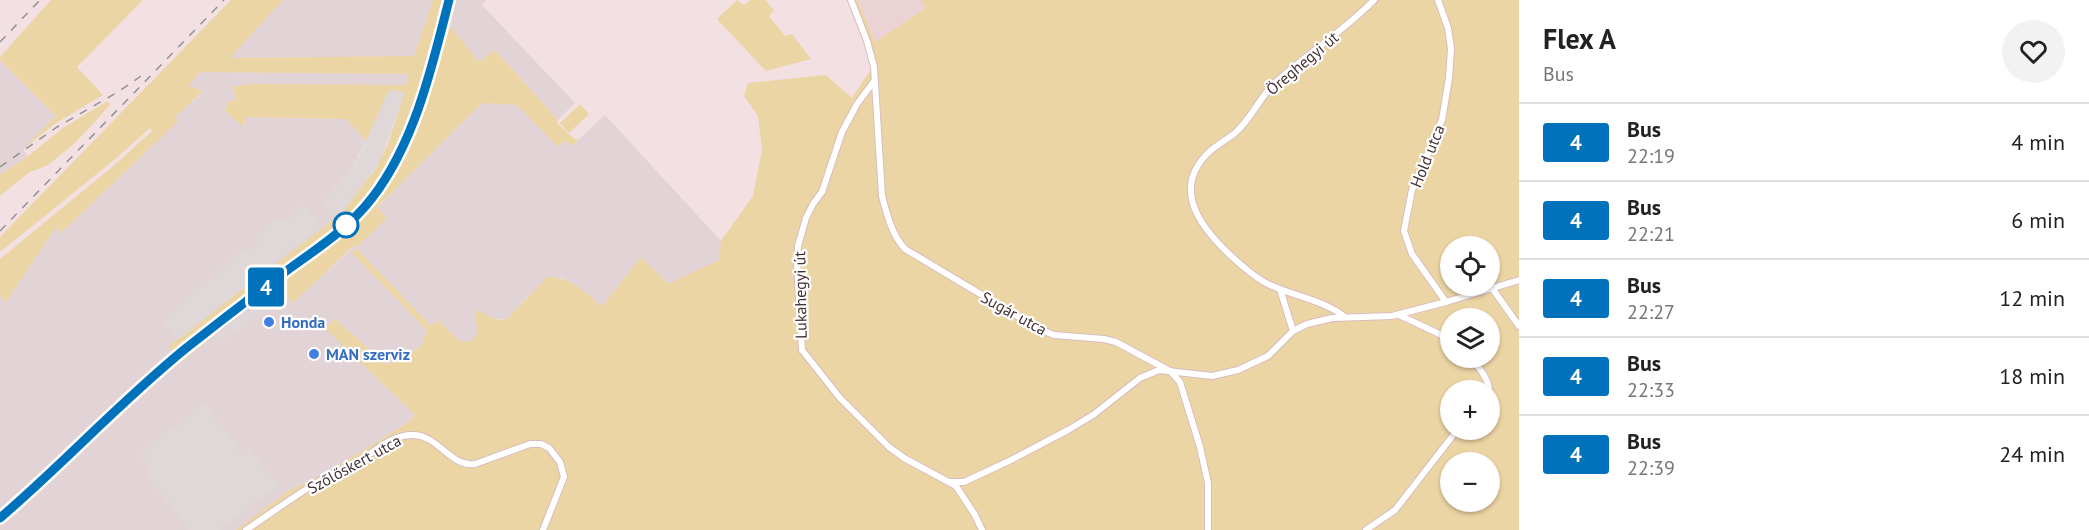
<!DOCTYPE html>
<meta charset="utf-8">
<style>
body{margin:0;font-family:"PT Sans",sans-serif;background:#f2f2f2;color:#222;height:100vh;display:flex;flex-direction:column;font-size:22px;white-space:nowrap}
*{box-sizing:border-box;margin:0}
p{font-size:20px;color:#767676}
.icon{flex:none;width:33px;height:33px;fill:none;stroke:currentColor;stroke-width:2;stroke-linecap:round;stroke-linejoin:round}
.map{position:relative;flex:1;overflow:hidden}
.side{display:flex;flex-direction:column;background:#fff;width:570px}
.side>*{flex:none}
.badge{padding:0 12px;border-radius:4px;font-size:21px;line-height:39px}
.fabs{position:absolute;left:1440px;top:236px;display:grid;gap:12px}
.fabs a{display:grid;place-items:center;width:60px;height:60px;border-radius:50%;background:#fff;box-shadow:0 2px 4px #0004;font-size:30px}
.map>.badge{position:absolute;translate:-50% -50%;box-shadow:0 0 0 3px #fff}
.round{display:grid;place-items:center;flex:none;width:63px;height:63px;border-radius:32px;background:#f2f2f2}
.overview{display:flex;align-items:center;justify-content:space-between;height:102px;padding:0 24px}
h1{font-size:28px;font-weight:700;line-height:45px}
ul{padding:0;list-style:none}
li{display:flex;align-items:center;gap:18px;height:78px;padding:0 24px;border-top:2px solid #e0e0e0}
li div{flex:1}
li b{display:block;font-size:22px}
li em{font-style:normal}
li .badge{min-width:66px;font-weight:700;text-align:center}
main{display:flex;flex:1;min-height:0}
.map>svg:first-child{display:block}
</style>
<main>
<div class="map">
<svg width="1519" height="530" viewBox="0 0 1519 530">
<rect width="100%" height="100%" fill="#f2e0e2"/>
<polygon fill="#ebd2d4" points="858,0 920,0 926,8 875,42"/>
<g fill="#e1d3d6">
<polygon points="283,0 433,0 414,56 229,58"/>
<polygon points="451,0 486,0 482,5 575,103 558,120 496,51 479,63 446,21"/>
<polygon points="0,60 56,116 23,150 28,156 0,175"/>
<polygon points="200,72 409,74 406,85 251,84 232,87 244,127 246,117 346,119 366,141 352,168 321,202 328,209 330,216 333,213 337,217 168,346 182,362 275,283 293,303 354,246 357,247 386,218 377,207 482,103 517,105 558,147 565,141 573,145 605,115 721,241 720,260 668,284 641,257 602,306 579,288 560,277 528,296 507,320 475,316 478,333 471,343 460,341 438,320 431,326 357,249 353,253 426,329 423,343 416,350 387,365 335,319 326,328 415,414 406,424 327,472 288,491 236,530 0,530 0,296 6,301 56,227 61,233 176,116 203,92 187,86"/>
</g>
<g fill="#ecd5a4" fill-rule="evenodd">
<polygon points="51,0 143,0 77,67 103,95 56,123 22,150 56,116 0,60 0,57"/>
<polygon points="231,0 283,0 230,58 414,56 433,0 451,0 446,21 479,62 495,50 558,120 557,123 572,137 578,140 573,145 565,141 558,147 517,105 482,103 377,207 387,218 357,247 353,246 293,303 275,283 182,362 168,346 337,217 376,168 387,146 402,101 388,92 366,141 346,119 246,117 243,127 225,111 228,102 236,100 232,87 251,84 406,85 409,74 200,72 188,86 203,91 176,116 177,122 61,233 56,227 6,302 0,296 0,259 117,163 152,131 150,128 114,160 0,252 0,237"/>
<polygon points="737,0 744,5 751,0 765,0 774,10 769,16 785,36 792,34 811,59 766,71 717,19"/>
<path d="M851,0H858L875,42L926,8L920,0H1519V530H236L288,491L327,472L406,424L415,415L325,328L335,319L387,365L416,350L423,343L426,329L352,253L357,249L431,326L438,320L460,341L470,342L478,333L475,316L477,310L498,320L507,319L547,277C570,276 585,293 602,306L641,257L668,284L719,260L721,241L753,196L762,150L758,116L744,96L748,83L826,75L852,98L872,67ZM1450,246H1490V285H1450ZM1450,318H1490V357H1450ZM1450,390H1490V429H1450ZM1450,462H1490V501H1450Z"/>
<polygon points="108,101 110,105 75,143 48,165 28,173 0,196 0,175 28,156 63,128"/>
<polygon points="580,104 589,114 569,133 560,123"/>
</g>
<g fill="#dfd7d8">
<polygon points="392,90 405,92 381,159 346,208 337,217 333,213 330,216 326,212 328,209 321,202 352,168 360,155 388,92"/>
<polygon points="302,204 322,226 179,339 162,322 243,248 248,252 258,243 255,238 278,217 282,222"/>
<polygon points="277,290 282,298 222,342 217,335"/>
<polygon points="204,403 239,448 250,449 279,485 219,530 189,530 150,481 149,467 138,455"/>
</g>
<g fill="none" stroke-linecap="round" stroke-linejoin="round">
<defs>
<g id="street">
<path d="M851,0L867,41L874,67L882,196C887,215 892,235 905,249L1039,329L1054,335L1104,339L1116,342L1170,371L1180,382L1200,447L1208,483V530"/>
<polyline points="1438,0 1448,28 1451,49 1449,78 1442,120 1412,190 1404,231 1412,254 1446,302"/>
<polyline points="875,80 857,104 842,132 822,192 813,204 806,218 798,246 797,262 802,350 840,398 889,447 904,458 956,486 975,515 982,530"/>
<polyline points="1492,288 1519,326"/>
<polyline points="1280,289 1293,331"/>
<polyline points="1399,315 1450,339"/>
<path d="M1345,317C1323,300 1294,296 1270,285C1259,280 1248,271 1240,264C1208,236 1168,194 1207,154C1216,145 1227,140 1236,132C1252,118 1260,96 1276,82C1308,53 1344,31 1374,0"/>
<path d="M1470,357C1478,367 1488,377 1489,390"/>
<polyline points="951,482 964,482 1011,460 1068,430 1093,415 1140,378 1159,370 1212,376 1238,370 1268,356 1293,331 1307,324 1332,318 1392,316 1446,302 1519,280"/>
<path d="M246,530C271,513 297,494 323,479C333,473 343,470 353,465C373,454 390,434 414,435C439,436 450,467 475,464L530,444H541L549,448L560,462L564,477L543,530"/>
<polyline points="1366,530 1395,510 1458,429"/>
</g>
<path id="secondary" d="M0,518L138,389L185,349L347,225C408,170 429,76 449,0"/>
</defs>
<use href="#street" stroke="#d9bcbf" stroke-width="8"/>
<use href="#secondary" stroke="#e19193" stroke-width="11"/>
<use href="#street" stroke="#fff" stroke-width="6"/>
<use href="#secondary" stroke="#ffbebf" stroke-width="9"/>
<g stroke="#929292" stroke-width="1.5" stroke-dasharray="8 8" stroke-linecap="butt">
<polyline points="0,42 40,0"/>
<polyline points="0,167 57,127 118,92 141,76"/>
<polyline points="0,231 224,0"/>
</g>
</g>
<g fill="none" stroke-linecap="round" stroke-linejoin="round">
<defs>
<path id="line" d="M0,518C63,464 120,402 185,349C219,322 254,295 289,269C318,248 350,227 372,198C415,142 432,67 449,0"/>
</defs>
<use href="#line" stroke="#fff" stroke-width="14"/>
<use href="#line" stroke="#0072bc" stroke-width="9"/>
</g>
<circle fill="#fff" stroke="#0072bc" stroke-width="3" cx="346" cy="225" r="12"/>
<g fill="#3f7fe0" stroke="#fff" stroke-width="2">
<circle cx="269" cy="322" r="6"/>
<circle cx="314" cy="354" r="6"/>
</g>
<g text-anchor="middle" stroke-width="4.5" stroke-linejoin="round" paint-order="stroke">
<g font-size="16" fill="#443134" stroke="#fff">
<text transform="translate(1302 63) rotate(-40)" y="6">Öreghegyi út</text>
<text transform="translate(1427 156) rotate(-68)" y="6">Hold utca</text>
<text transform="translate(800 295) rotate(-91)" y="6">Lukahegyi út</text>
<text transform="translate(1014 313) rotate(29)" y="6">Sugár utca</text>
<text transform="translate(354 464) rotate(-29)" y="6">Szőlőskert utca</text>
</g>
<g font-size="16" font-weight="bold" fill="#366cbe" stroke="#fff" text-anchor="start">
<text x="281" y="328">Honda</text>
<text x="326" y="360">MAN szerviz</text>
</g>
</g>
</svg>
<div class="fabs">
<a><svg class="icon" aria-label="locate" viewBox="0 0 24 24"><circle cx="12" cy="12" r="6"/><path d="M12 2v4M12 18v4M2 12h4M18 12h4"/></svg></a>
<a><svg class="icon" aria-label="layers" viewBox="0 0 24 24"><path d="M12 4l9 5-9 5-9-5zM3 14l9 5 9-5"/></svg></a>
<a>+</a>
<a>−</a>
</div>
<b class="badge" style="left:266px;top:287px;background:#0072bc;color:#fff">4</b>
</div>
<section class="side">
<div class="overview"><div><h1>Flex A</h1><p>Bus</p></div><a class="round"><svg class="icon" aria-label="heart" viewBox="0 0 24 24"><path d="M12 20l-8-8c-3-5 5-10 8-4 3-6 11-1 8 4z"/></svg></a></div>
<ul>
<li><span class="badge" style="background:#0072bc;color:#fff">4</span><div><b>Bus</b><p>22:19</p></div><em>4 min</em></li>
<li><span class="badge" style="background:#0072bc;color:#fff">4</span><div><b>Bus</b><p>22:21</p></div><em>6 min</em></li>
<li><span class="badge" style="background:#0072bc;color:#fff">4</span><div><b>Bus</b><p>22:27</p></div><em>12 min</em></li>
<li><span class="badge" style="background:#0072bc;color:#fff">4</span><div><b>Bus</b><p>22:33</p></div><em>18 min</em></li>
<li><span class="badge" style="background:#0072bc;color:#fff">4</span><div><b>Bus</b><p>22:39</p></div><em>24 min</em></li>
</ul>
</section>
</main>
